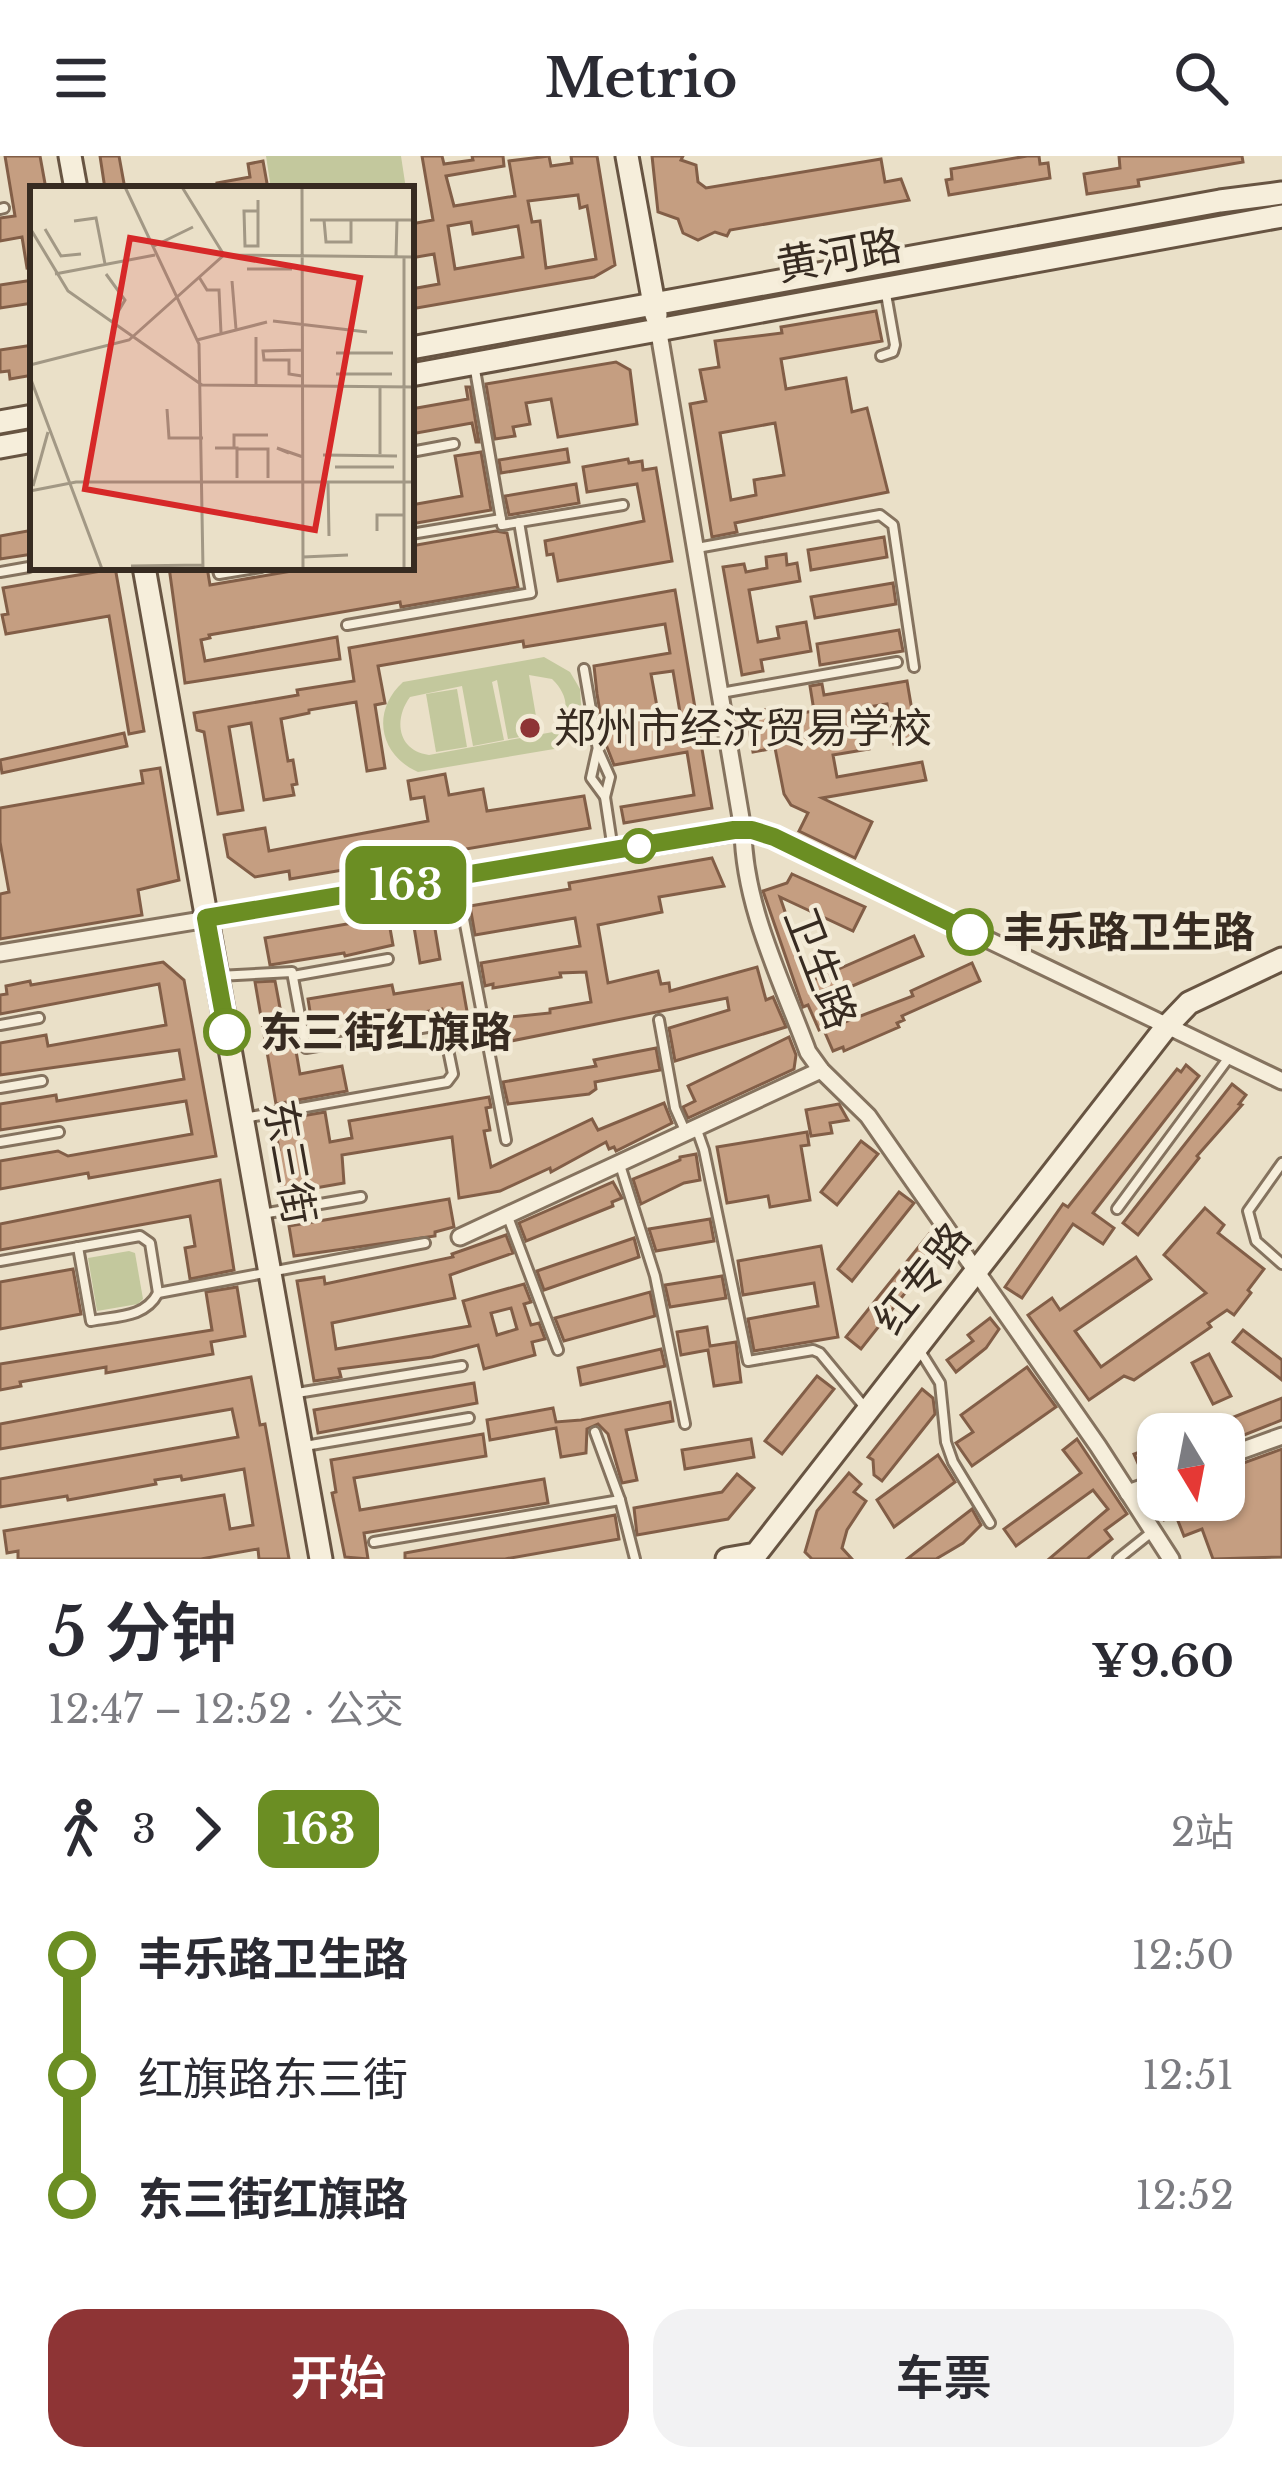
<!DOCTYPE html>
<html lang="zh">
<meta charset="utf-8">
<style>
body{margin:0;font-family:"Libre Baskerville","Noto Sans SC",serif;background:#f2f2f3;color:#2b2b33;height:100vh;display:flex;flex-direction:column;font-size:45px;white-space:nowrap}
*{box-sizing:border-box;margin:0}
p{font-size:39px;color:#7c7c81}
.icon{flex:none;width:66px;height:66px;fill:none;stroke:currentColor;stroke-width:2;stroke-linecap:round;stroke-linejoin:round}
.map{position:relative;height:1403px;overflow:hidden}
.panel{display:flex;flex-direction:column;background:#fff;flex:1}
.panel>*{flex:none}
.badge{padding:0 24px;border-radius:18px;font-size:42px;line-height:78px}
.needle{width:78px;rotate:170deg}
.fabs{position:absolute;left:1137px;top:1257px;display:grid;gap:24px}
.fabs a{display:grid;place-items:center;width:108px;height:108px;border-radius:24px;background:#fff;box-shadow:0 3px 9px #0004;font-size:60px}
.map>.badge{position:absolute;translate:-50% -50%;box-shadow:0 0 0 6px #fff}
.legs{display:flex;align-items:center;gap:18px;height:132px;padding:0 48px;font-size:39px}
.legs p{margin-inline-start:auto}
.head{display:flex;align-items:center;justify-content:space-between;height:204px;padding:0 48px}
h1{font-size:66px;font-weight:600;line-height:90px}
.action{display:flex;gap:24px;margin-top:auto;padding:24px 48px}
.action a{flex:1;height:138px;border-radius:36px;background:#8e3435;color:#fff;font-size:48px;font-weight:600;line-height:138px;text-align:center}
.action a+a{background:#f2f2f3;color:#2b2b33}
ul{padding:0 48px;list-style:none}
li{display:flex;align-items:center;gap:42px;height:120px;font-size:45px}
li i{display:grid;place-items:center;width:18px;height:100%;margin:0 15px;background:currentColor}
li i::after{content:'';width:30px;height:30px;margin:-15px;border:9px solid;border-radius:50%;background:#fff}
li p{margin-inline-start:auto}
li:first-child i{background:linear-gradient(#0000 50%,currentColor 0)}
li:last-child i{background:linear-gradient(currentColor 50%,#0000 0)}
header{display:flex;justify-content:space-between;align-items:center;height:156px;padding:0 48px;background:#fff;font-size:54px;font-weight:600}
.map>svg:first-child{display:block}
</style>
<header><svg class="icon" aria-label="menu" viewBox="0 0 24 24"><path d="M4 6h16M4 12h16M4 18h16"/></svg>Metrio<svg class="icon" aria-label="search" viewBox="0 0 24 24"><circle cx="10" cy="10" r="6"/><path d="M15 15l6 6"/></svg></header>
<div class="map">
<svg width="1282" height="1403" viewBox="0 0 1282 1403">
<rect width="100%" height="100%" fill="#eae0c8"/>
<g fill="#c3c89d" fill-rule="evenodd">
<polygon points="266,0 401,0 406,33 271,33"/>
<path d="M544,501L570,516L580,533L582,561L567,586L560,592L418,616C379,599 371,555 403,526ZM529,519L552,523C570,540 570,560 553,576L429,599C398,595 393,564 410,541L462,530L473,590L504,584L492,526L497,524L508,583L539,578Z"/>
<polygon points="457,533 467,591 436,596 426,538"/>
<polygon points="129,1095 135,1097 143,1143 138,1148 97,1155 88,1102"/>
</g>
<g fill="#c59e81" stroke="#825e47" stroke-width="3" fill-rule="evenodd">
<polygon points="5,0 40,0 46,33 33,33 33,111 27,112 22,81 0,85 0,62 15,60"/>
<polygon points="100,0 119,0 125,33 105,33"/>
<path d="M422,0H442L444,8L473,4L472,0H503L504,10L446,20L454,50L515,40L509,5L549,0L551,10L572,7L571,0H597L615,109L594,121L411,153V133L439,128L434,98L411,102V68L433,64ZM578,39L580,52L587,50L596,103L546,112L540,65L532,66L528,45ZM471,66L473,78L518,70L523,101L455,113L448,70Z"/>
<polygon points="652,0 683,0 681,4 696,9 698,26 706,32 881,3 885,26 901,23 909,44 730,74 727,80 715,76 698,84 683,77 678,63 658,56"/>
<polygon points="1027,0 1039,0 1040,8 1048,7 1050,22 949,39 946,24 952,23 951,13"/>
<polygon points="1119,0 1242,0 1243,6 1138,24 1139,30 1087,38 1084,18 1120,12"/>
<polygon points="263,5 268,33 218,33 217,27 250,21 248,8"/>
<polygon points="33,124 33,147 0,152 0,129"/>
<path d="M876,155L882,185L781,203L786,233L846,222L852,256L867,252L888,336L735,367L737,376L712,381L690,248L706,245L700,214L719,211L715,185L782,177L781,171ZM775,267L784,319L754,324L756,339L731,344L720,277Z"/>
<polygon points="33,189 33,219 10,223 9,215 0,216 0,194"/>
<polygon points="616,206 630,214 637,268 558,281 551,243 526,247 530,268 513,271 515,280 495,283 486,228"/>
<polygon points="466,231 470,231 479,286 476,286 472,267 411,278 411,253 468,243"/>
<polygon points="567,293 569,306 501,317 499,304"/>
<polygon points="481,296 491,354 411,368 411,349 462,340 455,300"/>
<polygon points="628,303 629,307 642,305 643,314 656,312 672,405 558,425 553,398 547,399 545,385 644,365 637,328 587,336 583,311"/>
<polygon points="576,328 579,347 509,359 505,340"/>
<polygon points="33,374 33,398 0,403 0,380"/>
<polygon points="496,375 507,377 518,431 401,451 400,446 209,479 210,482 201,484 205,505 337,481 340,503 185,527 169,411 207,411 210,429 315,411 411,411 411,390"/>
<polygon points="884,381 887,401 811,414 808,394"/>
<polygon points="786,398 787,409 797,407 800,425 749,434 758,486 779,482 777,471 806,466 811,495 761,504 763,515 742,519 723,411 744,408 746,416 767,412 766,401"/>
<polygon points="100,411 115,411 144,575 129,578 109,460 6,478 2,459 8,458 3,432 101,415"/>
<polygon points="893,427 896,448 815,462 811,441"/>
<path d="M675,434L712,652L624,667L621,651L694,639L687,596L614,609L605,586L597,538L594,510L670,497L665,468L524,491L523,485L378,510L385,547L375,549L385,612L367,615L356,546L309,554V557L281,563L288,605L293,604L297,628L292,629L294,639L264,644L251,567L229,571L243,654L218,658L204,576L197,574L194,557L298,539L297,534L354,525L349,492ZM673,515L684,580L663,583L651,518Z"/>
<polygon points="899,474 903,495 820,509 817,488"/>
<polygon points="907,525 917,584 894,588 887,548 862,552 869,593 833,599 837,621 922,606 926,624 822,642 872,666 855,702 799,675 808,657 791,649 784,638 775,592 753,596 746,557 775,552 777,561 814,555 810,530 822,528 824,539"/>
<polygon points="124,577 127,590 2,617 0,604"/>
<polygon points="160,612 179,724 138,734 142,759 0,783 0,738 9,736 0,686 0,652 143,627 141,615"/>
<polygon points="445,618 449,639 483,633 487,655 584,640 590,672 290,723 289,715 255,721 228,701 224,679 265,672 269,695 428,665 424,641 411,643 408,625"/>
<polygon points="712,702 724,730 659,741 662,756 598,769 608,827 658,815 661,828 669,827 670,835 757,811 766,844 773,841 786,871 675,905 669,872 729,854 727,842 496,888 491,863 550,857 550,853 591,846 586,816 560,817 561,821 493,832 493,828 485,830 481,807 580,790 575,762 475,779 470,750 570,733 569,727"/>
<polygon points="792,718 865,751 853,775 780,741 809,826 914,780 923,800 824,842 837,869 913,840 911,835 972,807 980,825 902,860 904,864 897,867 899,871 844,895 843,891 833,895 823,872 819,874 808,849 803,851 763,735 787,727"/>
<polygon points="432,755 440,803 420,807 412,759"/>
<polygon points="388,761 393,789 345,800 344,797 270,809 265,782"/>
<polygon points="163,806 184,824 216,1000 89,1022 88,1017 0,1033 0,1005 58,995 68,1000 192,978 186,945 0,974 0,948 56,939 57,945 184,923 179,894 0,919 0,887 46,879 48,890 166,869 159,828 0,858 0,839 7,838 6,830 30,825 31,829"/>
<polygon points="275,825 284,873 292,872 300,918 342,910 347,935 276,948 255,826"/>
<polygon points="462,827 468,861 446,865 442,853 406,859 406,856 397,857 396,853 312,868 308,843 392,829 394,838"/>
<polygon points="789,881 796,899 794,913 688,962 683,951 695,945 688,930"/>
<polygon points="656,892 660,914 595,926 596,933 589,938 508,948 503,926 596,910 594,904"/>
<polygon points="1186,909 1199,920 1093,1057 1114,1072 1103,1088 1073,1068 1022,1142 1005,1131 1063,1048 1068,1051 1177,913 1181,916"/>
<polygon points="1232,928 1246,939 1239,948 1242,949 1197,1000 1199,1002 1138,1079 1123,1067"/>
<polygon points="489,941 491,951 486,952 490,974 484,975 491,1011 592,963 598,974 664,947 672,967 616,995 614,991 609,993 606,986 551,1016 550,1012 500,1035 459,1042 452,981 342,999 344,1027 281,1038 272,996 279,994 275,970 280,969 279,964 325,956 330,986 352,982 349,965"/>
<polygon points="839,948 848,964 830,967 832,977 811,980 806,954"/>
<polygon points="807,976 809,989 801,990 810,1044 770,1051 768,1040 727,1047 717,991"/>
<polygon points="861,985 878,998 837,1049 821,1036"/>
<polygon points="696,998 700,1024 684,1027 641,1048 633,1023 680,1004 680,1001"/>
<polygon points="220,1024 234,1114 190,1123 185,1092 195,1090 190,1060 0,1094 0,1068"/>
<polygon points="613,1026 622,1042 612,1046 613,1050 526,1085 519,1067"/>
<polygon points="899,1036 914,1047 852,1125 838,1113"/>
<polygon points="449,1043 454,1071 435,1076 435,1080 294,1100 289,1070"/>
<polygon points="1205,1052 1224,1069 1218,1077 1264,1113 1248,1134 1251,1137 1234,1159 1227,1154 1208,1167 1211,1171 1134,1224 1124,1220 1089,1244 1028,1159 1052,1142 1060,1154 1136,1101 1151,1123 1075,1175 1101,1211 1206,1137 1164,1099"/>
<polygon points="710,1063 714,1085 656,1095 649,1073"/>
<polygon points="929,1078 943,1089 861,1193 846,1181"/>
<path d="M506,1079L513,1097L450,1119L455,1142L332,1167L336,1193L470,1170L463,1145L524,1128L531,1146L524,1148L531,1169L539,1167L545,1183L532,1186L535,1199L484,1213L478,1189L432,1201L339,1213L341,1221L314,1225L297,1125L324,1121L325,1128L453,1101L452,1098ZM511,1152L517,1173L497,1179L491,1157Z"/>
<polygon points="634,1082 639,1101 544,1134 537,1115"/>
<polygon points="821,1090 838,1181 754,1195 748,1163 818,1150 814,1127 743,1139 738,1105"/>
<polygon points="73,1113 81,1158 0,1173 0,1126"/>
<polygon points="722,1120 726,1142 670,1151 665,1129"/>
<polygon points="237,1131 245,1180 211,1186 213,1198 106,1217 106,1211 20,1226 21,1230 0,1234 0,1208 212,1174 206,1136"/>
<polygon points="650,1136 655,1160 564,1185 555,1162"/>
<polygon points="990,1162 999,1173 986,1192 956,1216 947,1204 973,1185 968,1179"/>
<polygon points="707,1171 710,1190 736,1186 741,1226 714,1230 708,1194 681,1199 677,1176"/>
<polygon points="1243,1174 1282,1204 1282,1224 1233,1186"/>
<polygon points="661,1193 665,1210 581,1229 578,1212"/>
<polygon points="1209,1198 1231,1240 1213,1248 1192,1207"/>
<polygon points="1027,1211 1056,1251 972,1310 956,1287 973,1276 961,1259"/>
<polygon points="817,1220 834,1233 782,1298 765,1285"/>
<polygon points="251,1221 260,1269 265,1268 289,1403 259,1403 258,1393 201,1403 18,1403 18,1395 7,1397 4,1375 224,1339 230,1373 253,1369 244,1313 182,1324 181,1320 155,1324 156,1328 68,1344 67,1340 0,1351 0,1323 238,1281 232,1253 0,1293 0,1268"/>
<polygon points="474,1227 477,1247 318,1277 314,1254"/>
<polygon points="922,1233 933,1242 935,1258 882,1325 874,1319 873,1304 868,1301"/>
<polygon points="1282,1242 1282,1264 1224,1287 1224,1278 1191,1278"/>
<polygon points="670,1246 673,1265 626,1274 637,1324 622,1327 608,1278 598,1268 587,1273 586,1297 561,1301 556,1272 490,1284 487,1264 553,1252 556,1266 581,1264"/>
<polygon points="483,1278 486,1300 354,1322 360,1354 544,1323 548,1347 364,1377 368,1403 345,1401 332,1337 336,1336 331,1304"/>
<polygon points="751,1283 754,1301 685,1313 682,1294"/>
<polygon points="1077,1283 1127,1358 1105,1374 1112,1383 1087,1403 1049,1403 1108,1353 1093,1334 1016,1390 1004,1373 1081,1317 1063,1294"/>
<polygon points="1158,1289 1158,1313 1143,1319 1134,1298"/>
<polygon points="1282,1293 1282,1401 1213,1403 1202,1373 1184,1380 1176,1360 1164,1364 1156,1344 1224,1344 1224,1314"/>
<polygon points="938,1299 955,1326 894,1371 877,1344"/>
<polygon points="849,1317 861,1328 854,1336 866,1345 847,1374 842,1392 852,1403 812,1403 805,1396 817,1355"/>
<polygon points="737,1318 754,1332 728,1363 637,1379 634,1352 722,1336"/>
<polygon points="972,1353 981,1369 963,1387 936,1403 907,1403"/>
<polygon points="615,1359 619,1383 505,1403 405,1403 405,1397"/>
</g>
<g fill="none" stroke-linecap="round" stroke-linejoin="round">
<defs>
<g id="lane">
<polyline points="0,53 4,52"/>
<polyline points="881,200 893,196 895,189 886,138"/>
<polyline points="474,208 502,369 623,349"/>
<polyline points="411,296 454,288"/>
<polyline points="411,378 501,363"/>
<polyline points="697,392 880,359 893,369 914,511"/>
<polyline points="217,411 219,418 261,411"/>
<polyline points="0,416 29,411"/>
<polyline points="347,469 531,437 519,366"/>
<polyline points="584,513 598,594 610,621 605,641 613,694"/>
<polyline points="721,537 897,506"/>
<polyline points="597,595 591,622 605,641"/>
<polyline points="456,721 506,984"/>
<polyline points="218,820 292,816 306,892 439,869 444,874 453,918 447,926 244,962"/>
<polyline points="293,820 388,803"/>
<polyline points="659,864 675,952 686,977"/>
<polyline points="0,869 39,862"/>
<polyline points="0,932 42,925"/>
<polyline points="697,974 704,994 748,1205 813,1194 820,1197 867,1254"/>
<polyline points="0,986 59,976"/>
<polyline points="1282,1007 1248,1055 1256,1085 1282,1108"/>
<polyline points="620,1009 655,1120 685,1268"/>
<polyline points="1117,1053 1230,900"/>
<polyline points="262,1058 361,1041"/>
<polyline points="508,1061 558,1194"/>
<path d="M78,1091L91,1165C117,1160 145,1162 158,1137"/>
<polyline points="0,1105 140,1080 150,1087 158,1137 425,1087"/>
<polyline points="920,1195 940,1227 946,1286 953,1306 990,1367"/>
<polyline points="297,1237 462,1210"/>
<polyline points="595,1276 620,1344 635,1403"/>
<polyline points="305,1290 469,1262"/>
<polyline points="374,1386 620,1344"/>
<polyline points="1118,1403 1153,1375"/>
</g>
<g id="street">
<path d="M658,171L743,674C744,751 782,825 808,896L821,914L868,960L1098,1290L1171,1403"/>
<polyline points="0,797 752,674 774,681 1282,925"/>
<polyline points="460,1081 821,914"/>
<polyline points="1224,1301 1282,1280"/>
<polyline points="1128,1337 1158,1326"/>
</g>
<g id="secondary">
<polyline points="70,0 76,33"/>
<polyline points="627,0 656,159"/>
<polyline points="411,192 1220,45 1282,37"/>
<polyline points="411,219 1282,60"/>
<polyline points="0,266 33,260"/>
<polyline points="0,291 33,285"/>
<polyline points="144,411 321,1403"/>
<polyline points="727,1403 756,1398 1167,870 1189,847 1282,803"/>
</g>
</defs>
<use href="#lane" stroke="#85735f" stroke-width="14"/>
<use href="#street" stroke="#85735f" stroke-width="21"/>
<use href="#secondary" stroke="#675442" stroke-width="27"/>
<use href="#lane" stroke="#f6eedb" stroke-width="8"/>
<use href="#street" stroke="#f6eedb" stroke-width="15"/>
<use href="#secondary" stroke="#f6eedb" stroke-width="21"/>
</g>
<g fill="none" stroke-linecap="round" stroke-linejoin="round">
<defs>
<polyline id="line-1" points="227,876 206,762 734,674 752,674 774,681 970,776"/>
</defs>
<use href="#line-1" stroke="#fff" stroke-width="27"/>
<use href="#line-1" stroke="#6b8e23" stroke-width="18"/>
</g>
<circle fill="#8e3435" stroke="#f3ebd7" stroke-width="4.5" cx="530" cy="572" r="12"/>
<g fill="#fff" stroke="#6b8e23" stroke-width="6">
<circle cx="639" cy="690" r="15"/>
<circle cx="970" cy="776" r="21"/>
<circle cx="227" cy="876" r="21"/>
</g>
<g text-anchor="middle" stroke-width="9" stroke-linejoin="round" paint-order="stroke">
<g font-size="42" fill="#372b21" stroke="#f3ebd7">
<text transform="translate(839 99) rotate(-10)" y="15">黄河路</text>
<text transform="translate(821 812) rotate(69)" y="15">卫生路</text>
<text transform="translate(290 1006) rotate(80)" y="15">东三街</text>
<text transform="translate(922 1122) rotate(-52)" y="15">红专路</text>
</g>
<g font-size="42" fill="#372b21" stroke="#f3ebd7" text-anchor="start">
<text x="554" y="587">郑州市经济贸易学校</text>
</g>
<g font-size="42" font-weight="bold" fill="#372b21" stroke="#f3ebd7" text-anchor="start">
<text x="1003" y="791">丰乐路卫生路</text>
<text x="260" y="891">东三街红旗路</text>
</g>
</g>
<g transform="translate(30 30)">
<rect width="384" height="384" fill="#eae0c8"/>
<path fill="none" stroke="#a29885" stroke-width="3" d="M95,1L169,158L173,383M152,1L194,69M272,1L273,383M228,14V60H215L214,25H228M280,34H384M294,34L296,56H321V34M44,35L66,32L75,78M0,42L38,105L172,199L384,201M15,43L31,70L51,68M122,61L163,41M366,70L367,34M374,71V383M217,83H262M25,88L125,69M76,88L95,114L82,136M169,91L177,104H189L191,147M202,95L206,143M243,135L337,146M226,151V200M167,154L237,136M272,164L233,165L234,174H259V188L272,190M306,167H363M0,179L99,154L194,69L384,71M306,188H362M0,191L72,383M137,223L139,252H173M204,261V249H238M185,262H207V292M207,263H238V292M259,267L247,262L273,271M350,268V201M293,269L367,270M305,281H364M298,296L299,350M3,300L18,246M0,305L46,296H384M347,345V329H374M273,371L318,369M101,380L173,379"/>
<path fill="#d62828" fill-opacity="0.15" stroke="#d62828" stroke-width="6" d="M100,52L330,92L285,344L55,303Z"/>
<rect width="384" height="384" fill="none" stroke="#372b21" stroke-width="6"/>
</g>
</svg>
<div class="fabs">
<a><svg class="needle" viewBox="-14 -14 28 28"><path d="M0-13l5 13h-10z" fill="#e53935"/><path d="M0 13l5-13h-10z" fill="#7c7c81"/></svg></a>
</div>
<b class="badge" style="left:406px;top:729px;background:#6b8e23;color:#fff">163</b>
</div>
<section class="panel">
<div class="head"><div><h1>5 分钟</h1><p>12:47 – 12:52 · 公交</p></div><b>¥9.60</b></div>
<div class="legs"><svg class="icon" aria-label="walk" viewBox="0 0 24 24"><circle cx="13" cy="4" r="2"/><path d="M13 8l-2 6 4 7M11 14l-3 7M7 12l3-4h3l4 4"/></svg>3<svg class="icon" aria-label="forward" viewBox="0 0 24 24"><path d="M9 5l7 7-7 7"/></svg><b class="badge" style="background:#6b8e23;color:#fff">163</b><p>2站</p></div>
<ul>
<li><i style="color:#6b8e23"></i><b>丰乐路卫生路</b><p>12:50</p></li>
<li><i style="color:#6b8e23"></i><span>红旗路东三街</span><p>12:51</p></li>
<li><i style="color:#6b8e23"></i><b>东三街红旗路</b><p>12:52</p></li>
</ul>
<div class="action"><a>开始</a><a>车票</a></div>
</section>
